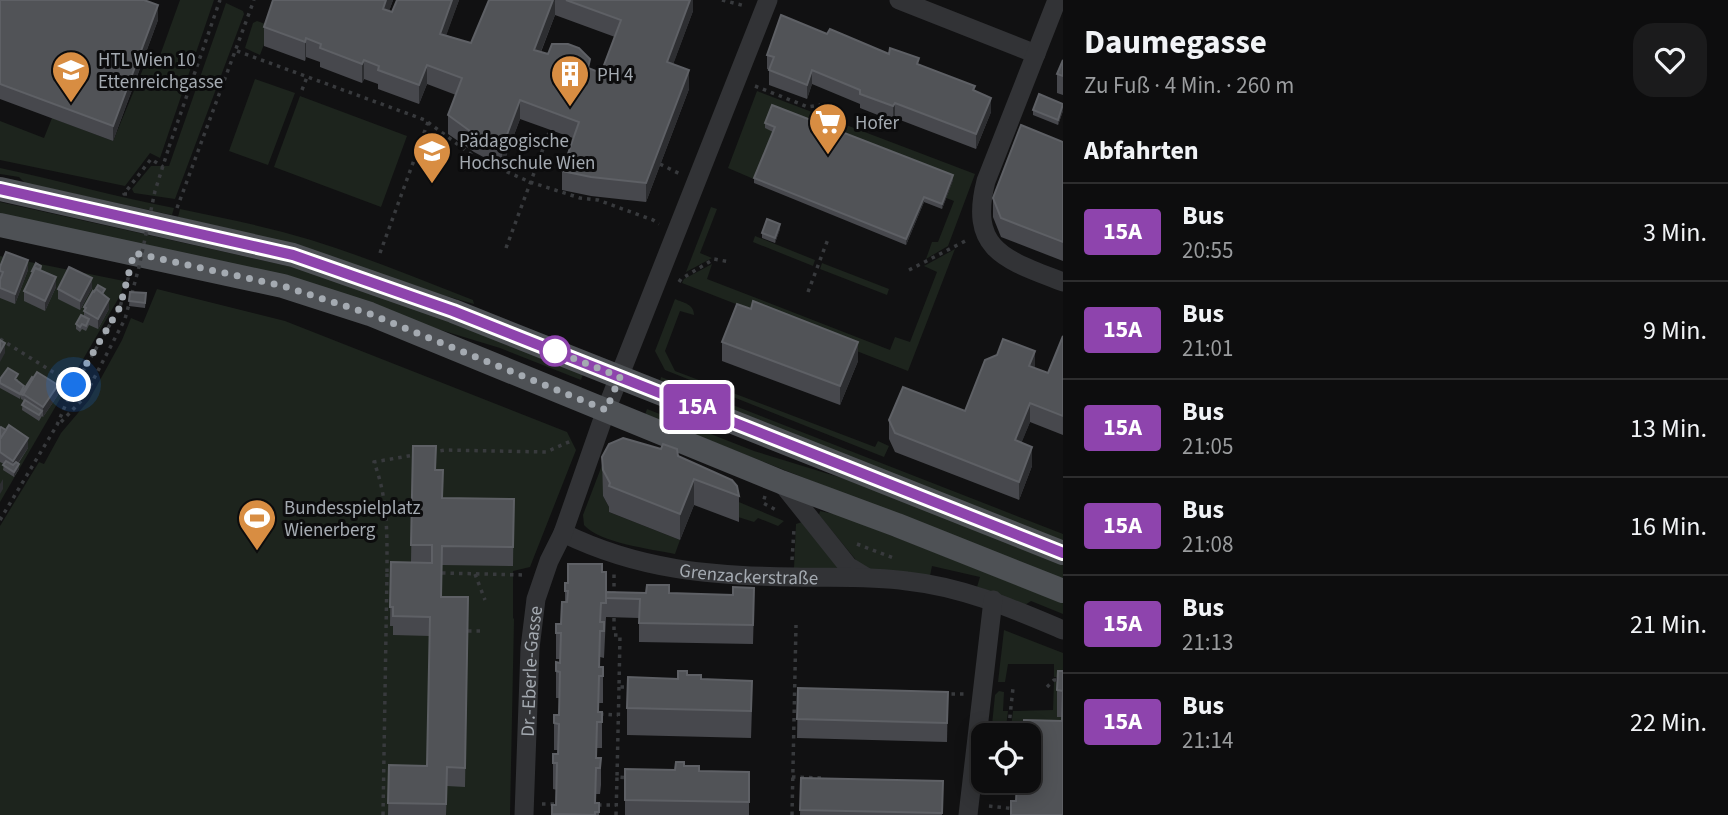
<!DOCTYPE html>
<html lang="de">
<meta charset="utf-8">
<style>
body{margin:0;font-family:"Source Sans 3",sans-serif;background:#1b1b1c;color:#f1f3f6;height:100vh;display:flex;flex-direction:column;font-size:26px;white-space:nowrap}
*{box-sizing:border-box;margin:0}
p{font-size:23px;color:#9a9c9e}
.icon{flex:none;width:38px;height:38px;fill:none;stroke:currentColor;stroke-width:2;stroke-linecap:round;stroke-linejoin:round}
.map{position:relative;flex:1;overflow:hidden}
.side{display:flex;flex-direction:column;background:#0d0d0e;width:665px}
.side>*{flex:none}
.badge{padding:0 14px;border-radius:5px;font-size:24px;line-height:46px}
.controls{position:absolute;left:971px;top:723px;display:grid;gap:14px}
.controls a{display:grid;place-items:center;width:70px;height:70px;border-radius:14px;background:#0d0d0e;box-shadow:0 4px 18px #0003,0 0 0 2px #2d2d2e;font-size:35px}
.you{position:absolute;width:35px;height:35px;margin:-18px;border:5px solid #fff;border-radius:50%;background:#1a73e8;box-shadow:0 0 0 10px #1a73e833}
.map>.badge{position:absolute;translate:-50% -50%;box-shadow:0 0 0 4px #fff}
h2{padding:0 21px;font-size:26px;line-height:63px}
.round{display:grid;place-items:center;flex:none;width:74px;height:74px;border-radius:21px;background:#1b1b1c}
.summary{display:flex;align-items:center;justify-content:space-between;height:119px;padding:0 21px}
h1{font-size:33px;font-weight:700;line-height:52px}
ul{padding:0;list-style:none}
li{display:flex;align-items:center;gap:21px;height:98px;padding:0 21px;border-top:2px solid #2d2d2e}
li div{flex:1}
li b{display:block;font-size:26px}
li em{font-style:normal}
li .badge{min-width:77px;font-weight:700;text-align:center}
main{display:flex;flex:1;min-height:0}
.map>svg:first-child{display:block}
</style>
<main>
<div class="map">
<svg width="1063" height="815" viewBox="0 0 1063 815">
<rect width="100%" height="100%" fill="#111112"/>
<g fill="#1d241d">
<polygon points="180,0 214,0 160,158 150,153 125,186 0,160 0,121 44,138 52,118 113,141 148,57 158,61"/>
<polygon points="226,3 243,11 244,14 175,199 134,193 132,189 151,166 169,166"/>
<polygon points="257,21 271,26 260,55 245,48 253,23"/>
<polygon points="255,79 295,93 268,165 229,151"/>
<polygon points="757,91 975,174 948,246 926,259 932,242 938,242 954,201 775,132 756,180 728,168"/>
<polygon points="300,96 407,136 381,207 274,167"/>
<path d="M0,168C58,180 115,197 174,208L172,215L25,183L19,177L0,174Z"/>
<polygon points="0,202 301,269 389,298 583,374 581,380 500,348 411,321 0,214"/>
<polygon points="711,207 717,209 700,253 712,258 686,272"/>
<path d="M180,209C224,218 268,227 311,240C366,257 419,279 473,300L474,304L446,296L292,244L178,217Z"/>
<polygon points="755,236 815,260 813,266 753,242"/>
<polygon points="955,249 908,371 682,283 684,279 712,264 707,279 890,350 895,337 910,342 937,272 924,266"/>
<polygon points="0,256 124,281 121,294 0,502"/>
<polygon points="822,263 889,289 887,295 820,269"/>
<polygon points="157,289 285,321 567,432 576,450 530,567 513,571 513,618 514,619 510,815 0,815 0,526 39,462 44,464 61,433 89,400 122,340 131,318 143,323"/>
<path d="M675,299C684,303 694,304 694,315L680,311L665,351L675,371L875,447L878,441L889,446L884,457L665,370L655,351Z"/>
<polygon points="661,377 1063,534 1063,542 660,382"/>
<polygon points="647,409 754,451 845,479 1063,564 1063,580 645,415"/>
<path d="M604,460L603,496L610,509L609,512L680,540L675,554C651,549 600,543 584,525L583,515Z"/>
<polygon points="677,476 784,521 778,526 758,518 754,522 738,517"/>
<polygon points="820,511 839,515 1063,603 1063,614 1031,601 1025,605 977,587 980,577 932,566 930,576 869,569 860,565 819,515"/>
<polygon points="802,522 840,568 794,568 796,524"/>
<polygon points="1004,630 1063,653 1063,677 1054,677 1054,664 1008,664 1005,682 998,682"/>
<polygon points="1054,682 1063,682 1057,716 1063,717 1062,747 1029,735 1010,735 1013,711 1053,710"/>
<polygon points="999,691 1004,692 1003,711 1008,711 1005,735 991,735 995,695"/>
</g>
<g fill="none" stroke-linecap="round" stroke-linejoin="round">
<g stroke="#383a3d" stroke-width="3.5" stroke-dasharray="3.5 5" stroke-linecap="butt">
<polyline points="722,0 745,6"/>
<polyline points="237,51 425,120 476,158 530,182 580,198 598,200 653,220 659,224"/>
<polyline points="755,86 808,107 820,105"/>
<polyline points="302,90 307,77"/>
<polyline points="169,147 220,0"/>
<polyline points="660,164 680,174"/>
<polyline points="127,194 124,194 151,159 163,167"/>
<polyline points="177,208 254,0"/>
<polyline points="506,248 550,130"/>
<polyline points="380,253 428,122"/>
<polyline points="909,270 969,239"/>
<polyline points="679,282 681,279 714,259 730,262"/>
<polyline points="808,292 828,239"/>
<polyline points="0,339 74,385"/>
<polyline points="61,422 82,400 90,386"/>
<polyline points="432,452 445,450 546,452 571,441"/>
<polyline points="765,496 763,503 778,511"/>
<polyline points="0,520 57,425 71,392 120,307 129,275"/>
<polyline points="857,544 896,559"/>
<polyline points="792,560 794,529"/>
<path d="M387,572C387,533 388,499 374,462L414,455"/>
<polyline points="442,573 524,575"/>
<polyline points="475,574 485,600"/>
<polyline points="614,595 614,571"/>
<polyline points="614,618 614,635 620,635 619,687 632,687"/>
<polyline points="468,631 484,631"/>
<polyline points="619,687 617,777 630,778"/>
<polyline points="1047,687 1054,680 1063,680"/>
<polyline points="943,694 964,694"/>
<polyline points="600,714 618,715"/>
<polyline points="1008,735 1013,688"/>
<polyline points="792,777 822,778"/>
<polyline points="542,804 557,804"/>
<polyline points="598,805 616,805"/>
<polyline points="989,806 1016,809"/>
<polyline points="383,815 387,572"/>
<polyline points="616,815 617,777"/>
<polyline points="792,815 796,625"/>
</g>
<g stroke="#323336" stroke-width="19">
<polyline points="899,0 1036,54"/>
<path d="M1057,0L986,181C968,251 1007,260 1063,282"/>
<polyline points="781,482 848,566 866,577"/>
<path id="s1" d="M563,533C639,570 711,576 795,577C832,578 870,576 907,581C963,587 1011,608 1063,630"/>
<path id="s2" d="M524,815L530,648L536,599L549,561L563,533L606,410L768,0"/>
<polyline points="968,815 993,600"/>
</g>
<g stroke="#4e5155" stroke-width="24">
<polyline points="0,189 293,255 453,311 1063,553"/>
<polyline points="0,225 283,286 370,314 781,482 897,525 1063,591"/>
</g>
<polyline stroke="#383a3d" stroke-width="3.5" stroke-dasharray="3.5 5" stroke-linecap="butt" points="90,386 125,319 139,267 155,191 169,147"/>
</g>
<g fill="#47484d" fill-rule="evenodd">
<polygon points="0,0 158,20 113,141 0,99"/>
<path d="M273,0H393L389,11L392,12L397,0H459L446,35L471,43L489,0H693V11L673,64L689,89L646,202L591,196L562,190V171L573,138L520,119L502,167L474,152L448,134V115L456,95L427,84L419,104L378,89V84L364,79L362,83L320,67V62L306,57L305,61L264,46V27ZM555,15L615,37L601,73L541,52Z"/>
<polygon points="827,34 919,64 975,91 991,112 976,149 895,118 893,121 860,108 860,104 812,84 807,99 769,85 769,70 767,69 767,55"/>
<polygon points="1063,60 1063,95 1057,93 1057,74"/>
<polygon points="1063,104 1063,111 1058,125 1033,115 1033,110"/>
<polygon points="765,123 953,180 942,209 924,202 906,245 754,183 754,178 773,132 765,128"/>
<polygon points="1063,142 1063,261 1001,237 993,217 993,198"/>
<polygon points="780,229 775,243 762,238 762,233"/>
<polygon points="0,267 28,270 15,304 0,298"/>
<polygon points="32,271 41,271 56,287 45,311 24,301 24,291"/>
<polygon points="92,288 80,310 58,299 58,289"/>
<polygon points="94,292 105,294 104,295 109,309 98,329 89,325 86,331 82,329 80,332 76,329 76,324 84,316 84,307"/>
<polygon points="130,292 146,298 145,308 129,306"/>
<polygon points="1063,336 1063,435 1030,422 1021,443 1032,466 1019,500 895,452 889,439 889,420 965,411 1035,368 1048,373"/>
<polygon points="722,342 858,361 840,405 722,361"/>
<polygon points="0,379 18,379 17,381 24,390 58,395 43,417 42,416 39,421 22,410 23,400 21,399 21,396 20,399 0,388"/>
<polygon points="0,428 28,448 18,464 19,469 14,477 3,470 4,464 0,462"/>
<polygon points="413,446 436,470 442,498 514,499 513,566 442,565 442,597 468,616 465,787 447,786 446,815 388,815 389,765 427,766 430,636 393,635 393,626 390,626 391,562 411,562"/>
<polygon points="678,456 739,496 739,522 694,505 680,540 609,512 609,507 603,496 602,457"/>
<polygon points="602,572 606,592 669,593 754,607 753,644 639,642 639,618 606,617 604,658 600,657 600,667 603,667 603,703 599,703 598,712 602,712 602,748 597,748 597,758 601,758 601,785 600,794 596,794 596,803 599,803 599,815 552,815 552,805 556,805 557,790 553,789 553,754 558,754 558,750 554,750 554,715 559,715 559,698 556,698 556,662 560,663 560,659 556,659 556,624 561,624 565,602 565,583"/>
<polygon points="1063,671 1063,815 1016,801 1029,780 1062,721 1062,717 1057,717 1057,690"/>
<polygon points="687,675 701,679 752,707 751,738 627,735 627,708"/>
<polygon points="798,688 948,692 947,742 797,738"/>
<polygon points="684,766 699,771 749,772 749,815 625,815 625,769 675,770"/>
<polygon points="801,778 943,781 942,815 800,815"/>
</g>
<g fill="#2d2e31">
<polygon points="386,0 393,0 383,28 383,9"/>
<polygon points="452,0 459,0 440,53 440,34"/>
<polygon points="553,0 555,0 555,15 534,69 534,50"/>
<polygon points="690,0 693,0 693,11 667,81 667,62"/>
<polygon points="158,5 158,20 113,141 113,126"/>
<polygon points="306,38 306,57 305,61 305,42"/>
<polygon points="364,60 364,79 362,83 362,64"/>
<polygon points="427,65 427,84 419,104 419,85"/>
<polygon points="689,70 689,89 646,202 646,183"/>
<polygon points="812,70 812,84 807,99 807,85"/>
<polygon points="991,98 991,112 976,149 976,134"/>
<polygon points="520,100 520,119 502,167 502,148"/>
<polygon points="895,103 895,118 893,121 893,106"/>
<polygon points="1063,106 1063,111 1058,125 1058,120"/>
<polygon points="953,175 953,180 942,209 942,204"/>
<polygon points="924,197 924,202 906,245 906,239"/>
<polygon points="780,224 780,229 775,243 775,238"/>
<polygon points="28,260 28,270 15,304 15,294"/>
<polygon points="56,277 56,287 45,311 45,301"/>
<polygon points="92,278 92,288 80,310 80,301"/>
<polygon points="109,299 109,309 98,329 98,319"/>
<polygon points="858,342 858,361 840,405 840,386"/>
<polygon points="5,343 5,353 0,362 0,352"/>
<polygon points="1035,351 1035,370 1029,366"/>
<polygon points="58,385 58,395 43,417 43,407"/>
<polygon points="1030,403 1030,422 1015,459 1015,440"/>
<polygon points="28,438 28,448 13,470 13,461"/>
<polygon points="1032,447 1032,466 1019,500 1019,482"/>
<polygon points="19,464 19,469 14,477 14,472"/>
<polygon points="3,479 3,489 0,494 0,484"/>
<polygon points="694,479 694,505 680,540 680,514"/>
</g>
<g fill="#515357" stroke="#5e6065" stroke-width="2">
<polygon points="0,0 144,0 158,5 113,126 0,84"/>
<polygon points="273,0 386,0 383,9 392,12 397,0 452,0 440,34 471,43 489,0 553,0 534,50 548,54 552,44 568,44 579,48 590,59 588,68 601,73 621,20 566,0 690,0 667,62 689,70 646,183 591,177 562,171 579,122 520,100 502,148 474,134 448,115 462,78 427,65 419,85 378,70 379,66 364,60 362,64 320,48 321,44 306,38 305,42 264,27"/>
<polygon points="781,15 827,34 830,29 889,54 890,48 919,58 917,64 975,86 973,90 991,98 976,134 895,103 893,106 860,94 860,90 812,70 807,85 769,70 774,57 767,55"/>
<polygon points="1063,60 1063,76 1057,74"/>
<polygon points="1039,94 1063,104 1058,120 1033,110"/>
<polygon points="772,105 953,175 942,204 924,197 906,239 754,178 775,127 765,123"/>
<polygon points="1021,125 1063,142 1063,242 1001,218 993,198"/>
<polygon points="767,219 780,224 775,238 762,233"/>
<polygon points="6,252 28,260 15,294 0,288 0,280 3,272 0,271 0,267"/>
<polygon points="36,263 41,266 40,270 35,268 33,271 32,271"/>
<polygon points="69,267 92,278 80,301 58,289"/>
<polygon points="35,268 56,277 45,301 24,291"/>
<polygon points="98,285 105,289 102,294 96,289 94,292"/>
<polygon points="96,289 109,299 98,319 84,311 86,308 84,307 93,291 94,292"/>
<polygon points="130,292 146,293 145,303 129,301"/>
<polygon points="753,301 858,342 840,386 722,342 737,304 751,309"/>
<polygon points="81,315 89,319 86,326 82,324 80,327 76,324"/>
<polygon points="1063,336 1063,416 1030,403 1015,440 1032,447 1019,482 895,433 889,420 903,387 965,411 985,360 997,355 1003,339 1035,351 1029,366 1048,373"/>
<polygon points="0,340 5,343 0,352"/>
<polygon points="8,368 18,374 15,379 24,386 20,394 0,383 0,379"/>
<polygon points="37,372 58,385 43,407 23,394"/>
<polygon points="32,377 33,378 23,395 21,394"/>
<polygon points="25,400 42,411 39,415 22,405"/>
<polygon points="9,425 28,438 13,461 0,452 0,439"/>
<polygon points="1,427 6,430 0,439 0,428"/>
<polygon points="623,438 661,449 663,444 677,449 678,456 732,480 737,486 739,496 694,479 680,514 609,486 610,483 603,470 602,457 609,444"/>
<polygon points="413,446 436,446 435,470 443,470 442,498 514,499 513,547 442,546 441,597 468,597 465,768 447,767 446,804 388,803 389,765 427,766 430,617 393,616 393,607 390,607 391,562 432,563 432,545 411,545"/>
<polygon points="6,461 13,465 16,462 19,464 14,472 3,465"/>
<polygon points="568,564 602,564 602,572 606,572 606,603 601,603 600,622 604,622 604,631 600,631 599,667 603,667 603,676 599,676 598,712 602,712 602,722 597,722 596,758 601,758 600,768 596,768 595,803 599,803 599,812 595,812 595,815 552,814 552,805 556,805 557,763 553,763 553,754 558,754 559,724 554,723 554,715 559,715 560,672 556,671 556,662 560,663 561,633 556,633 556,624 561,624 562,602 567,602 568,591 565,591 565,583 568,583"/>
<polygon points="647,585 669,585 669,593 733,595 733,587 754,588 753,625 639,623 640,599 606,598 606,592 646,593"/>
<polygon points="678,671 687,671 687,675 701,675 701,679 752,681 751,711 627,708 628,677 678,679"/>
<polygon points="1058,671 1063,671 1063,815 1011,815 1011,801 1016,801 1017,780 1029,780 1029,735 1023,735 1024,720 1062,721 1063,691 1057,690"/>
<polygon points="798,688 948,692 947,723 797,719"/>
<polygon points="676,762 684,762 684,766 699,766 699,771 749,772 749,802 625,800 625,769 675,770"/>
<polygon points="801,778 943,781 942,813 800,810"/>
</g>
<g fill="none" stroke-linecap="round" stroke-linejoin="round">
<defs>
<polyline id="line" points="0,189 293,255 453,311 1063,553"/>
</defs>
<use href="#line" stroke="#fff" stroke-width="16"/>
<use href="#line" stroke="#8e44ad" stroke-width="10"/>
<polyline stroke="#a4aab1" stroke-width="7" stroke-dasharray="0 12.6" points="74,385 120,307 134,253 283,286 370,314 606,410 620,377 550,349 555,351"/>
</g>
<defs>
<symbol id="school-pin" viewBox="-11 -11 22 30"><path d="M0 17L-7.5 6A9.5 9.5 0 1 1 7.5 6Z" fill="#d88d42" stroke="#0c0c0d"/><path d="M0-5L7-2L0 1L-7-2ZM-4 1L0 2.5L4 1V4Q0 6-4 4Z" fill="#fff"/></symbol>
<symbol id="building-pin" viewBox="-11 -11 22 30"><path d="M0 17L-7.5 6A9.5 9.5 0 1 1 7.5 6Z" fill="#d88d42" stroke="#0c0c0d"/><path d="M-4-6H4V6H1V3H-1V6H-4ZM-2.5-4.3h1.7v1.8h-1.7ZM.8-4.3h1.7v1.8H.8ZM-2.5-1h1.7V.8h-1.7ZM.8-1h1.7V.8H.8Z" fill="#fff"/></symbol>
<symbol id="supermarket-pin" viewBox="-11 -11 22 30"><path d="M0 17L-7.5 6A9.5 9.5 0 1 1 7.5 6Z" fill="#d88d42" stroke="#0c0c0d"/><path d="M-6-5.5h2.5l.6 2H6L4.5 2H-2.5L-4.4-4H-6ZM-1.5 3.2a1.3 1.3 0 1 0 .1 0ZM3 3.2a1.3 1.3 0 1 0 .1 0Z" fill="#fff"/></symbol>
<symbol id="university-pin" viewBox="-11 -11 22 30"><path d="M0 17L-7.5 6A9.5 9.5 0 1 1 7.5 6Z" fill="#d88d42" stroke="#0c0c0d"/><path d="M0-5L7-2L0 1L-7-2ZM-4 1L0 2.5L4 1V4Q0 6-4 4Z" fill="#fff"/></symbol>
<symbol id="stadium-pin" viewBox="-11 -11 22 30"><path d="M0 17L-7.5 6A9.5 9.5 0 1 1 7.5 6Z" fill="#d88d42" stroke="#0c0c0d"/><path d="M0-5a6.5 5 0 1 0 0 10a6.5 5 0 1 0 0-10ZM-3.5-1.8h7v3.6h-7Z" fill="#fff"/></symbol>
</defs>
<g fill-rule="evenodd">
<use href="#school-pin" x="49" y="48" width="44" height="60"/>
<use href="#building-pin" x="548" y="52" width="44" height="60"/>
<use href="#supermarket-pin" x="806" y="100" width="44" height="60"/>
<use href="#university-pin" x="410" y="129" width="44" height="60"/>
<use href="#stadium-pin" x="235" y="496" width="44" height="60"/>
</g>
<circle fill="#fff" stroke="#8e44ad" stroke-width="3.5" cx="555" cy="351" r="14"/>
<g text-anchor="middle" stroke-width="6" stroke-linejoin="round" paint-order="stroke">
<g font-size="19" fill="#a4aab1" stroke="#0c0c0d" text-anchor="start">
<text x="98" y="66">HTL Wien 10<tspan x="98" dy="22">Ettenreichgasse</tspan></text>
<text x="597" y="81">PH 4</text>
<text x="855" y="129">Hofer</text>
<text x="459" y="147">Pädagogische<tspan x="459" dy="22">Hochschule Wien</tspan></text>
<text x="284" y="514">Bundesspielplatz<tspan x="284" dy="22">Wienerberg</tspan></text>
</g>
<g font-size="19" fill="#a4aab1" stroke="#0c0c0d">
<text dy="7" stroke="none"><textPath href="#s1" startOffset="192">Grenzackerstraße</textPath></text>
<text dy="7" stroke="none"><textPath href="#s2" startOffset="144">Dr.-Eberle-Gasse</textPath></text>
</g>
</g>
</svg>
<div class="controls">
<a><svg class="icon" aria-label="locate" viewBox="0 0 24 24"><circle cx="12" cy="12" r="6"/><path d="M12 2v4M12 18v4M2 12h4M18 12h4"/></svg></a>
</div>
<div class="you" style="left:74px;top:385px"></div>
<b class="badge" style="left:697px;top:407px;background:#8e44ad;color:#fff">15A</b>
</div>
<section class="side">
<div class="summary"><div><h1>Daumegasse</h1><p>Zu Fuß · 4 Min. · 260 m</p></div><a class="round"><svg class="icon" aria-label="heart" viewBox="0 0 24 24"><path d="M12 20l-8-8c-3-5 5-10 8-4 3-6 11-1 8 4z"/></svg></a></div>
<h2>Abfahrten</h2>
<ul>
<li><span class="badge" style="background:#8e44ad;color:#fff">15A</span><div><b>Bus</b><p>20:55</p></div><em>3 Min.</em></li>
<li><span class="badge" style="background:#8e44ad;color:#fff">15A</span><div><b>Bus</b><p>21:01</p></div><em>9 Min.</em></li>
<li><span class="badge" style="background:#8e44ad;color:#fff">15A</span><div><b>Bus</b><p>21:05</p></div><em>13 Min.</em></li>
<li><span class="badge" style="background:#8e44ad;color:#fff">15A</span><div><b>Bus</b><p>21:08</p></div><em>16 Min.</em></li>
<li><span class="badge" style="background:#8e44ad;color:#fff">15A</span><div><b>Bus</b><p>21:13</p></div><em>21 Min.</em></li>
<li><span class="badge" style="background:#8e44ad;color:#fff">15A</span><div><b>Bus</b><p>21:14</p></div><em>22 Min.</em></li>
</ul>
</section>
</main>
